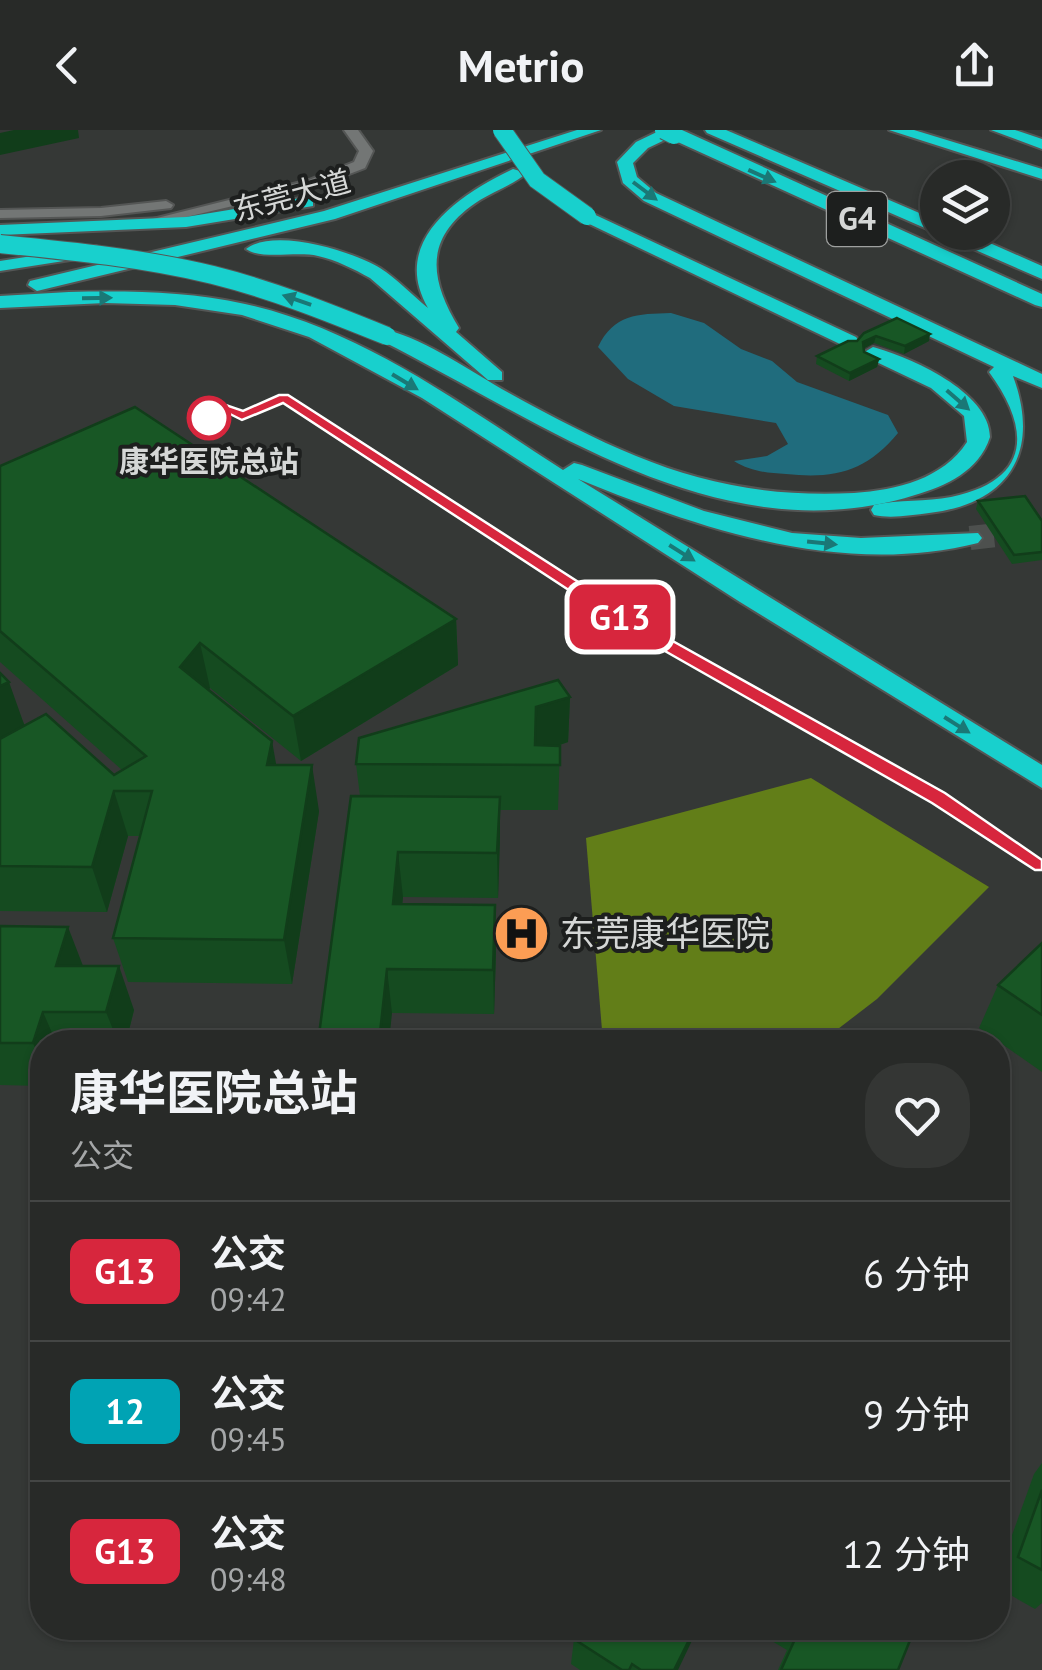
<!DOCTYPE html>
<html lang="zh">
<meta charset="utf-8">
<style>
body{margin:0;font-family:"PT Sans","Noto Sans SC",sans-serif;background:#343634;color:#f1f3f6;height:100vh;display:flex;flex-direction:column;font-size:38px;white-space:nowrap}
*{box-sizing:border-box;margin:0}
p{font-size:32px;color:#a5a7a8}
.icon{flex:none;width:55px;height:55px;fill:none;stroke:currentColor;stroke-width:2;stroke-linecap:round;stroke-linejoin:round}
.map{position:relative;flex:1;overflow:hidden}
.panel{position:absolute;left:30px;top:900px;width:980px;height:610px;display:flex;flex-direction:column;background:#282a28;border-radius:40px;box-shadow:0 2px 8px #0004,0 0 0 2px #444645}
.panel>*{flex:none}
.badge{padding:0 20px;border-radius:15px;font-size:35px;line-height:65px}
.fabs{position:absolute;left:920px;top:30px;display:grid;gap:20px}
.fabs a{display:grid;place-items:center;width:90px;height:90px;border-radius:50%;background:#282a28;box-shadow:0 2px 8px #0004,0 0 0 2px #444645;font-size:50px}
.map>.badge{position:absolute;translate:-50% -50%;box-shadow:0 0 0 5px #fff}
.round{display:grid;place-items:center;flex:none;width:105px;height:105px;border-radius:40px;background:#343634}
.headline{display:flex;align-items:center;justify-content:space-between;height:170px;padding:0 40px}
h1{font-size:48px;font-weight:700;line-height:75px}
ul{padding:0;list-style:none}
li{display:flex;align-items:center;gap:30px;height:140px;padding:0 40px;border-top:2px solid #444645}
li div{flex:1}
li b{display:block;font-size:38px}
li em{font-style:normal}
li .badge{min-width:110px;font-weight:700;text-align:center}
header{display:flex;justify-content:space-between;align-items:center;height:130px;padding:0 40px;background:#282a28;font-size:45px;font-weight:700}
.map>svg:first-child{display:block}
</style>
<header><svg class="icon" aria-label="back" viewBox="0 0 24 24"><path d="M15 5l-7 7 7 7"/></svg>Metrio<svg class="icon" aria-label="share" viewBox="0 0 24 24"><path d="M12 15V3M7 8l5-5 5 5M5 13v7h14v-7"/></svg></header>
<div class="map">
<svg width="1042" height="1540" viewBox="0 0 1042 1540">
<rect width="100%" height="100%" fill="#353836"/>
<polygon fill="#627e18" points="811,648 989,757 877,869 821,912 603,912 586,708"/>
<path fill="#206c7d" d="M671,183L704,193L741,219L772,231L797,252L888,285L898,303C866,342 834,349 786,344C766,343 750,341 734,331L767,326L788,314L776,293L674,276L628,249L598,217C614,184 637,184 671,183Z"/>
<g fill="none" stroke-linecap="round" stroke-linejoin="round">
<polyline stroke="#4d504e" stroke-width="24" stroke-dasharray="24 11" stroke-linecap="butt" points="970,408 1042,400"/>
<defs>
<g id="minor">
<polygon points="344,0 358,0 373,21 365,38 318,56 144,97 137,93 309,50 354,32 359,21"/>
<polygon points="166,71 173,75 171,78 101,86 0,88 0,80 101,78"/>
</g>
<g id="highway">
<polygon points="577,0 601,0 335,89 37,161 28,155 30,151 324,81"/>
<path d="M661,0H682L1042,164V177L1035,175L669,8L648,18L633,33L637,47L656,63L1042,244V258L1013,246C1042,325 1006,374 929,383C912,385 891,389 874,385L871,380L874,375C899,369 926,372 951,367C1032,350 1031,299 989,242L994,237L644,71L623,53L617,32L636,12Z"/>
<polygon points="705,0 726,0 938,91 938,102 965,102 1042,136 1042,149 707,3"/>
<polygon points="889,0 914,0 1042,39 1042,49"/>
<polygon points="991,0 1015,0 1042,9 1042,19"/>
<path d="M513,39L527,43C514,54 495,61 480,70C424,106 428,147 459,198L456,202L502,242V250H488L370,148C354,139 336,130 318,126C297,121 261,130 246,119C274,97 352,121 380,138C397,149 412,165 428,178C389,111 460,64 513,39Z"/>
<polygon points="307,67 313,68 313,76 186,97 0,105 0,95 186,87"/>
<polygon points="587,81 856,207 859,211 856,215 842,215 581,90 581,82"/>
<polygon points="96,116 105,121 102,125 0,141 0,131"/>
<path d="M69,162C128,161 187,161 245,174C363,200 463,276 563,340L574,333L582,335L704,381L792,403L861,408L978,403L982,408L978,413C842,447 703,400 578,349L1042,635V658L740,472L422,268L309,207L242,185L175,175L105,173L0,178V166Z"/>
<path d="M387,200C429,211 471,242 509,263C627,328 716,370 854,363C897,360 943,349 967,312L964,286L931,258L866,227L863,223L873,217C910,227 990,262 990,307C979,341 946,356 915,365C720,426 544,292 380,210V202Z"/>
</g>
</defs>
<use href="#minor" stroke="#545655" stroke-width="4"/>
<use href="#highway" stroke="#545655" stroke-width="4"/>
<use href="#minor" fill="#737675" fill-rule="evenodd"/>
<use href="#highway" fill="#18d0cd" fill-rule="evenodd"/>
<defs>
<g id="highway-bridge">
<polyline points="502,0 537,50 587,86"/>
<polyline points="664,0 674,5"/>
<path d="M0,114C71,121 143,128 213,145C273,160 330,183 387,206"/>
</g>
</defs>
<use href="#highway-bridge" stroke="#545655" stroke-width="20" stroke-linecap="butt"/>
<use href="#highway-bridge" stroke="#18d0cd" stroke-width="18"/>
</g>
<g fill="#154b20">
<polygon points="897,188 929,211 904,224 874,213 864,218 864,222 879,229 877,237 849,251 816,234 817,226 857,211"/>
<polygon points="0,336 456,489 458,535 301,631 210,558 208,560 319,681 292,854 128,852 113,808 140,706 128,706 107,782 0,781 0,543 25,596 114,645 122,640 0,532"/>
<polygon points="978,371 1042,391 1042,430 1012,434 976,379"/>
<polygon points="570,567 568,612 557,616 560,616 558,680 500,680 498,768 403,767 402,774 496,820 494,884 392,883 318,912 360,666 356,634"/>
<polygon points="0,796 83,836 134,880 126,912 42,912 42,956 0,955"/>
<polygon points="1042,813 1042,942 979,898 998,855"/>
<polygon points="1042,1333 1042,1473 1035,1479 998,1458 998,1444 1034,1344"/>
<polygon points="750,1498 915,1498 898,1540 778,1540 787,1520"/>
<polygon points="574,1509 678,1540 580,1540 571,1534"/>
</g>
<g fill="#113d1a">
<polygon points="14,0 78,0 79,8 0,25 0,3"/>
<polygon points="930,204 929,211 904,224 905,216"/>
<polygon points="876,206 874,213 861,220 863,212"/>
<polygon points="879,229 877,237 849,251 850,243"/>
<polygon points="456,489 458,535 301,631 293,586"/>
<polygon points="200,513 210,558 190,582 180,537"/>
<polygon points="9,552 25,597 0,611 0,556"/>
<polygon points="570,567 568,612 535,623 536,577"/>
<polygon points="272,611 280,656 267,635"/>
<polygon points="312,635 319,681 292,854 284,810"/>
<polygon points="114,661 128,706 107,782 92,737"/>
<polygon points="500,667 500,712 498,768 497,723"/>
<polygon points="398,722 403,767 398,819 393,774"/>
<polygon points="495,775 496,820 494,884 493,840"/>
<polygon points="68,797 85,841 56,836"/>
<polygon points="119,836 134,880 126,912 118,912 106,882"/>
<polygon points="387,839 392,883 389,912 380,903"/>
<polygon points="43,882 56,912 42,912 42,934 33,913"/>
<polygon points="695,1498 698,1498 678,1540 674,1540"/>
</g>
<g fill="#185725" stroke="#113d1a" stroke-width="2.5">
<polygon points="897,188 930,204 905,216 876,206 863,212 864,222 879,229 850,243 817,226 848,211 857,211 864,203"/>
<polygon points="135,277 456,489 293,586 200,513 180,537 272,611 267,635 312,635 284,810 113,808 152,661 114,661 92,737 0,736 0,609 46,584 114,645 146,626 0,501 0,336"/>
<polygon points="1025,366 1042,391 1042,422 1014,425 978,371"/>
<polygon points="0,543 9,552 0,556"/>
<polygon points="558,550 570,567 536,577 535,615 560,616 560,635 356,634 359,608"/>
<polygon points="351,666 500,667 497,723 398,722 393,774 495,775 493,840 387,839 380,903 491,903 490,912 318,912"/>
<polygon points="0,796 68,797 56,836 119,836 106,882 43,882 33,913 0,913"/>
<polygon points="1042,813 1042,885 998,855"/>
<polygon points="1042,1360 1042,1440 1018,1427"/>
<polygon points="580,1498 695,1498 674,1540 641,1540 632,1534 629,1540 622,1540 574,1509"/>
<polygon points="800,1498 915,1498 898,1540 781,1540"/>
</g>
<defs><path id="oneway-solid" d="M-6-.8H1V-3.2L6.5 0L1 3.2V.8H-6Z" transform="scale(2.5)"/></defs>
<g fill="#1a7876">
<use href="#oneway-solid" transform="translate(762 46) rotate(24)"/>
<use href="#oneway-solid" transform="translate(645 61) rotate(37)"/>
<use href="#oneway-solid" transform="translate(97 168) rotate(-1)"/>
<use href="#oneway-solid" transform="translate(297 170) rotate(-161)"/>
<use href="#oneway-solid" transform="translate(405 252) rotate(31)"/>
<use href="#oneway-solid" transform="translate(958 270) rotate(41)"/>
<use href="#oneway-solid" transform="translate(822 413) rotate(6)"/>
<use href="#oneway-solid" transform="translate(682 423) rotate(32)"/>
<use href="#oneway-solid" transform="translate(957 595) rotate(32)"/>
</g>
<polygon fill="#d7263d" stroke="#fff" stroke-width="2.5" points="279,265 288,265 653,500 945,663 1042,730 1042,740 1035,740 932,673 642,508 283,273 242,290 230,284 204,294 197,290 226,275 243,281"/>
<defs>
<symbol id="hospital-disc" viewBox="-11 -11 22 22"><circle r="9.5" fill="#fc9d54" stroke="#1d1f1e"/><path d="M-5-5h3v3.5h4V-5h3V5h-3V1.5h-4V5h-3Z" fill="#111"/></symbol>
</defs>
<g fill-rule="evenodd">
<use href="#hospital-disc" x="490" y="772" width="63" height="63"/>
</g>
<circle fill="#fff" stroke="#d7263d" stroke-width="5" cx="209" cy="288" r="20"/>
<g text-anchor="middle" stroke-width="8" stroke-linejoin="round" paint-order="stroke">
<g font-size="30" fill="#d5d7d6" stroke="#1d1f1e">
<text transform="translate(292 66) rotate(-15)" y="10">东莞大道</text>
</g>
<g font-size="30" font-weight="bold" fill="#d5d7d6" stroke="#1d1f1e">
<text x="209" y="342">康华医院总站</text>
</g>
<rect fill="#1d1f1e" stroke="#9ea09f" stroke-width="2.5" x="827" y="62" width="60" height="54" rx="8"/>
<g font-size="32" font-weight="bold" fill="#d5d7d6">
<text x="857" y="100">G4</text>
</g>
<g font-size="35" fill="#d5d7d6" stroke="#1d1f1e" text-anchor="start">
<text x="560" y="816">东莞康华医院</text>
</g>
</g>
</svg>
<div class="fabs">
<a><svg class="icon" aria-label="layers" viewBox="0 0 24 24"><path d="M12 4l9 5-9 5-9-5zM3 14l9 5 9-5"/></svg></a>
</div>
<b class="badge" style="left:620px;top:487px;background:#d7263d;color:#fff">G13</b>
<section class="panel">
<div class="headline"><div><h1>康华医院总站</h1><p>公交</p></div><a class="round"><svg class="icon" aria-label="heart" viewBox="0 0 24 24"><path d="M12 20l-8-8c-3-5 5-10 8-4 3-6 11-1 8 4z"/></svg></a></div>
<ul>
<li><span class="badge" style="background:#d7263d;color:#fff">G13</span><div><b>公交</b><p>09:42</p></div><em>6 分钟</em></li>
<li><span class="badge" style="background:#00a3b4;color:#fff">12</span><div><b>公交</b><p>09:45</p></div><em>9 分钟</em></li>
<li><span class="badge" style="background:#d7263d;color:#fff">G13</span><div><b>公交</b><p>09:48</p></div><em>12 分钟</em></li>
</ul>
</section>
</div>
